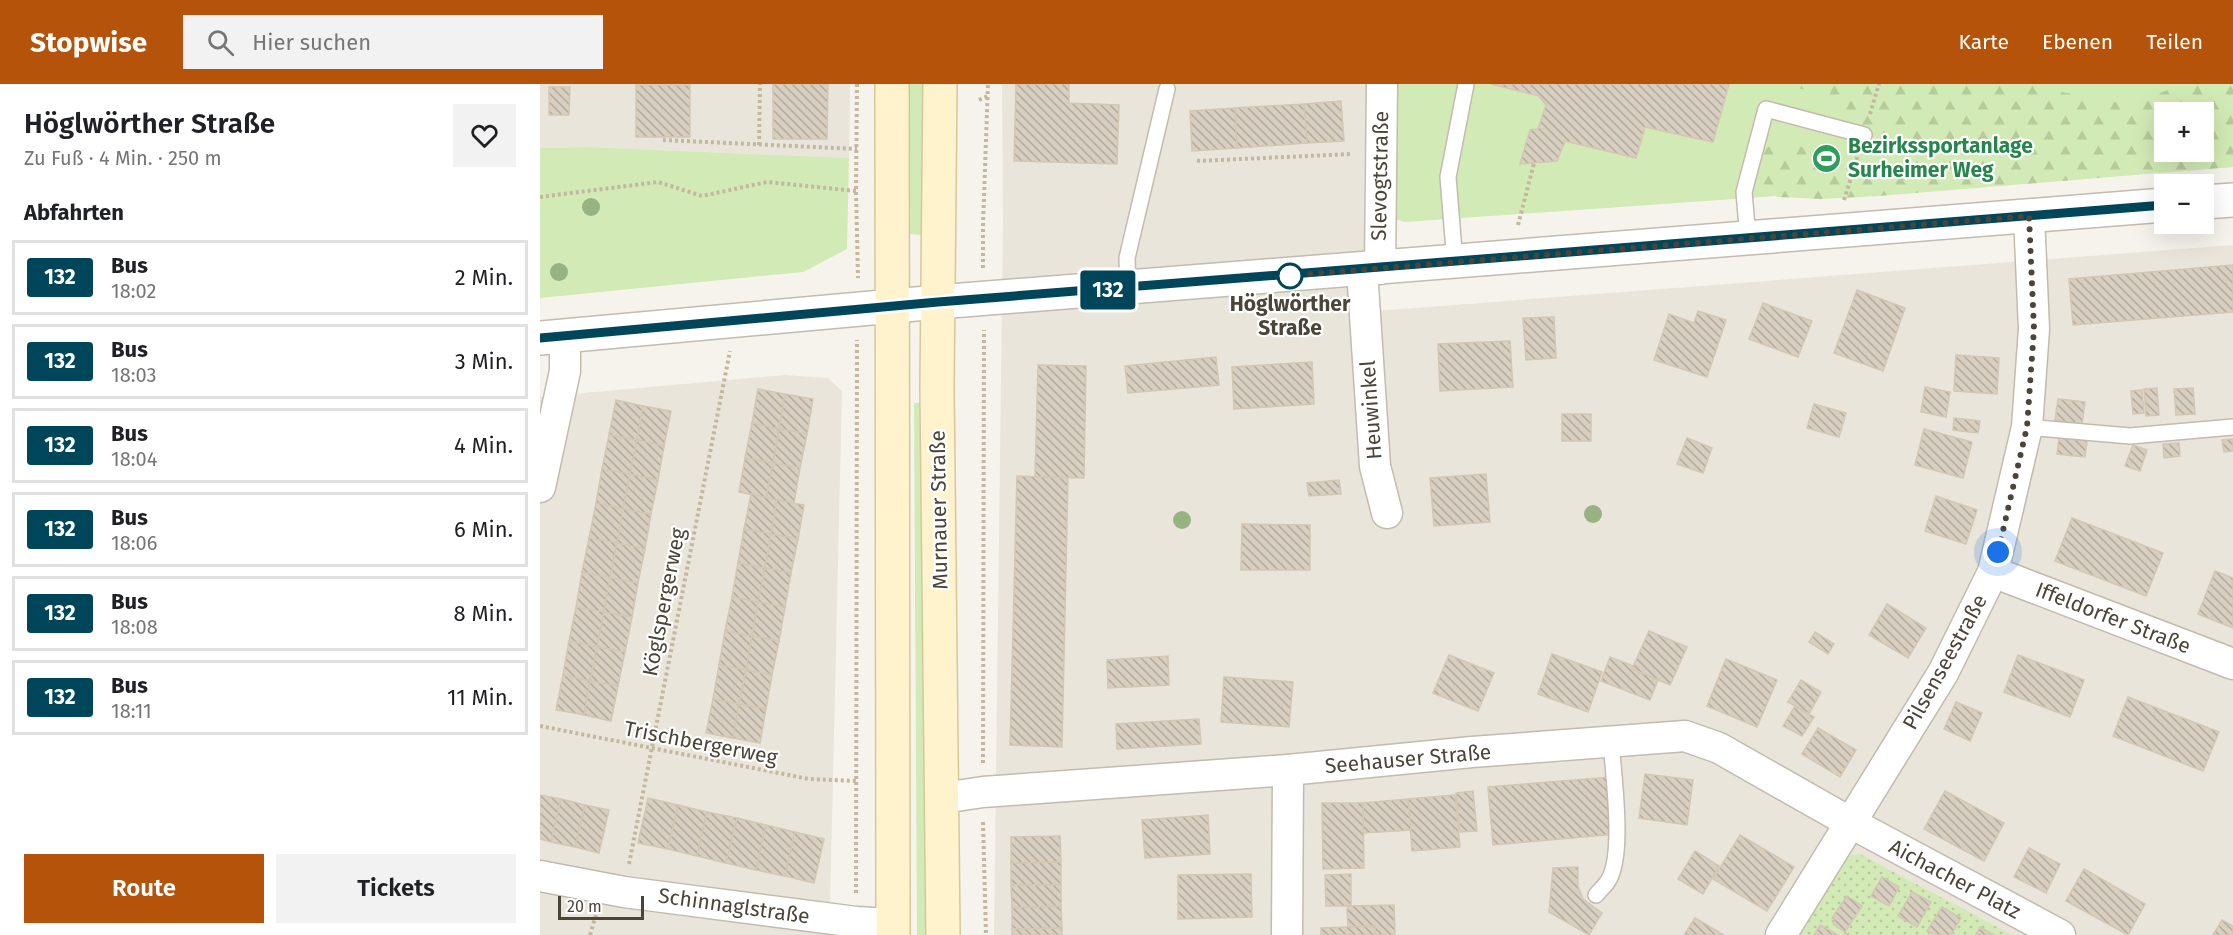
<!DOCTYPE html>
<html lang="de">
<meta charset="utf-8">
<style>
body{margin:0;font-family:"Fira Sans",sans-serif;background:#f2f2f2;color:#202124;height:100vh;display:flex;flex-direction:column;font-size:22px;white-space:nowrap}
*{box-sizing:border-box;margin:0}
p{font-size:20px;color:#757577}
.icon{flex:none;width:33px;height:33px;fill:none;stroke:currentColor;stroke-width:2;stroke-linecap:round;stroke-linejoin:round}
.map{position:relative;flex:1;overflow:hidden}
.side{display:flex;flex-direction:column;background:#fff;width:540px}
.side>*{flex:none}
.badge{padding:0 12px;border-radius:4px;font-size:21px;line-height:39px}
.fabs{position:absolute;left:1614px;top:18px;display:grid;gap:12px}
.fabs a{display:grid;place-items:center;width:60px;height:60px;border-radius:0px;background:#fff;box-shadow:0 6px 24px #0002;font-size:30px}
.scale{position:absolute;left:18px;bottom:15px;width:86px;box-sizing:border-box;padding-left:6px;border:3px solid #4b4439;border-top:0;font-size:16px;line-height:21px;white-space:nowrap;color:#4b4439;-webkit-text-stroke:4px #fff;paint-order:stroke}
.you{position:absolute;width:30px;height:30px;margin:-15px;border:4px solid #fff;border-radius:50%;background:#1a73e8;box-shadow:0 0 0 9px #1a73e833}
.map>.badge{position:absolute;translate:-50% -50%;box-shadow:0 0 0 3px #fff}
h2{padding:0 24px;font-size:22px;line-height:54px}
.round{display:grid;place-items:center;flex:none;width:63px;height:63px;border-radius:0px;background:#f2f2f2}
.headline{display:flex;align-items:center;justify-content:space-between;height:102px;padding:0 24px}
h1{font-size:28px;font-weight:600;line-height:45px}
.action{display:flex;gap:12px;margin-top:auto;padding:12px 24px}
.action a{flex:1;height:69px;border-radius:0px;background:#b45309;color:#fff;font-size:24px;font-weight:600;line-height:69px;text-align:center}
.action a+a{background:#f2f2f2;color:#202124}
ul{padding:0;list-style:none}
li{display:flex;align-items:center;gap:18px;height:75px;margin:0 12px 9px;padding:0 12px;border:3px solid #e0e0e0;border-radius:0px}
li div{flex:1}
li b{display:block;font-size:22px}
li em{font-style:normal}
li .badge{min-width:66px;font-weight:700;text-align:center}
header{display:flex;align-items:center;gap:36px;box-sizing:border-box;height:84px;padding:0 30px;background:#b45309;color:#fff}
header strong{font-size:28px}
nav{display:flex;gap:33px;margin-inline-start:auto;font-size:21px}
.search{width:420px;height:54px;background:#f2f2f2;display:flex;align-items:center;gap:15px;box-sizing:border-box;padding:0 21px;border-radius:0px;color:#757577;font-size:22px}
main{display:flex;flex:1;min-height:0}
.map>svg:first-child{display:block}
</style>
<header>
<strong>Stopwise</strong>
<div class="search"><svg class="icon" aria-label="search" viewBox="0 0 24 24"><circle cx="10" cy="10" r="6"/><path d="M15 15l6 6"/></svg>Hier suchen</div>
<nav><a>Karte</a><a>Ebenen</a><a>Teilen</a></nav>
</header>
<main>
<section class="side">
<div class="headline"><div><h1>Höglwörther Straße</h1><p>Zu Fuß · 4 Min. · 250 m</p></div><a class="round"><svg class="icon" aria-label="heart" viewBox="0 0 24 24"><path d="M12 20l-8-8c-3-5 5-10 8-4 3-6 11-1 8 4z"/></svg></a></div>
<h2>Abfahrten</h2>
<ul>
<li><span class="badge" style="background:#00465a;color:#fff">132</span><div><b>Bus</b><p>18:02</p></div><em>2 Min.</em></li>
<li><span class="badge" style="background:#00465a;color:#fff">132</span><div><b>Bus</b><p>18:03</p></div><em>3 Min.</em></li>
<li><span class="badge" style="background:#00465a;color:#fff">132</span><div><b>Bus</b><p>18:04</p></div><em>4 Min.</em></li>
<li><span class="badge" style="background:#00465a;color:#fff">132</span><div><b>Bus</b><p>18:06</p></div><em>6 Min.</em></li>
<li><span class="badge" style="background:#00465a;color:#fff">132</span><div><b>Bus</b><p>18:08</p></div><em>8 Min.</em></li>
<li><span class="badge" style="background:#00465a;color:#fff">132</span><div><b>Bus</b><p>18:11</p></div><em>11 Min.</em></li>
</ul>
<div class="action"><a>Route</a><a>Tickets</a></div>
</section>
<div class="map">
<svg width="1693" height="851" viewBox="0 0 1693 851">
<defs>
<pattern id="forest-firs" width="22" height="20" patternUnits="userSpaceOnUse" patternTransform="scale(1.5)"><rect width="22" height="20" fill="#d2eab5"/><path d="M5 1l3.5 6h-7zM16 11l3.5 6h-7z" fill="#b6ca9c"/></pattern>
<pattern id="garden-dots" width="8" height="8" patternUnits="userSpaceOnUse" patternTransform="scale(1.5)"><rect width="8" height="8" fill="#d2eab5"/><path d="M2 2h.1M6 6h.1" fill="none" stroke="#b6ca9c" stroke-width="1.8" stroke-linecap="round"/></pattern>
<pattern id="building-back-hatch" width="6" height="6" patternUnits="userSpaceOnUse" patternTransform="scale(1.5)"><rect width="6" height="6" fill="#d8cfc1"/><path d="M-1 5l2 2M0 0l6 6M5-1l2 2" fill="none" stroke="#b1aa9e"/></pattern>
</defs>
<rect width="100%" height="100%" fill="#f6f3ec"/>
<g fill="#eae5da">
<polygon points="0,0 310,0 309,74 48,63 0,64"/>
<polygon points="462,0 826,0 824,120 836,227 1693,161 1693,851 454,851 463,138"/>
<polygon points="244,291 288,294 302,307 290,823 291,851 0,851 0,313"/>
</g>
<g fill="#d2eab5" fill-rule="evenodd">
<polygon points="366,0 383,0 383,151 366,150"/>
<path d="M857,0H1693V80L865,138L852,134ZM1624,28H1664V68H1624Z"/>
<polygon points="48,63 309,74 307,165 263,188 0,214 0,64"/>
<polygon points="374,319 392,319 390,851 377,851"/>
</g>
<path fill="url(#forest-firs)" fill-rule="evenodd" d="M1238,0H1498L1512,6L1575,18L1608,14L1643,0L1670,2L1693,0V83L1339,112L1281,115L1237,113L1215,96L1220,66L1239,59L1254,57L1275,73L1291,78L1309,70L1319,56L1314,37L1280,9ZM1624,28H1664V68H1624Z"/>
<polygon fill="url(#garden-dots)" points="1320,770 1472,851 1261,851 1305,773"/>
<g fill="url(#building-back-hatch)" stroke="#d3c7b4" stroke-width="1.5">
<polygon points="233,0 288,0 287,55 233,55"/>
<polygon points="476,0 529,0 529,19 579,21 577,80 474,77"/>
<polygon points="951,0 1189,0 1173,58 1105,43 1096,74 1025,57 1017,77 980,80 990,46 998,45 1006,21 999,12"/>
<rect x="96" y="1" width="54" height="52"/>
<polygon points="9,3 30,3 29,31 9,31"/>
<polygon points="801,17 804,57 767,59 764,20"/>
<polygon points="764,20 767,59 697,64 695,24"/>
<polygon points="695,24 697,64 652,67 650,27"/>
<polygon points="1693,181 1693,228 1533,241 1529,195"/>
<polygon points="1317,206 1365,224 1343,287 1294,269"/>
<polygon points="1223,219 1272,237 1258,273 1209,255"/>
<polygon points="1158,227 1186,236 1167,293 1114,276 1129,230 1154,239"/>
<polygon points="1014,233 1016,274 986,276 983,234"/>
<polygon points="970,257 973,303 900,307 898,260"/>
<polygon points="1416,271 1459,274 1457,310 1414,307"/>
<polygon points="676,273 679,301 588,309 585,282"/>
<polygon points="772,278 774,320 694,325 692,283"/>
<polygon points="498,281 546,282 544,394 495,393"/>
<polygon points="1385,303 1410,308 1406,333 1381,328"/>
<polygon points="1617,304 1619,331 1606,332 1604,305"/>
<polygon points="1653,304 1655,330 1636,331 1634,305"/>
<polygon points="218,305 245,310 239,345 212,339"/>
<polygon points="1602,306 1604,329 1593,330 1591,307"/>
<polygon points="245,310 273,315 267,350 239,345"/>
<polygon points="1518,315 1545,318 1542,340 1515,336"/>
<polygon points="76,316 103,322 97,356 69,351"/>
<polygon points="1274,320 1306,329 1299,353 1267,344"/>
<polygon points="103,322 131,327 124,362 97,356"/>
<rect x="1022" y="330" width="29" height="27"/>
<polygon points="1414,334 1440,337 1438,349 1413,346"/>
<polygon points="212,339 239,345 233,379 205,374"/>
<polygon points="239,345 267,350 260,384 233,379"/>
<polygon points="1384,345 1432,358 1423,394 1375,381"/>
<polygon points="69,351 97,356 90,390 62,385"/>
<polygon points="1147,354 1172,364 1163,389 1137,380"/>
<polygon points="1519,354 1547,357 1545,373 1517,370"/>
<polygon points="1693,355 1693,367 1684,368 1682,356"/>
<polygon points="97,356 124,362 118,396 90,390"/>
<polygon points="1639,359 1640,372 1624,374 1623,360"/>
<polygon points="1593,361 1607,366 1600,387 1585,382"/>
<polygon points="205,374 233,379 226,414 199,408"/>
<polygon points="233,379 260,384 254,419 226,414"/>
<polygon points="62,385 90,390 83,425 56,419"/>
<polygon points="90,390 118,396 111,430 83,425"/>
<polygon points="946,390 950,438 894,442 890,394"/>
<polygon points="477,392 528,394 522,663 470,661"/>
<polygon points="799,396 801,410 769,412 767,399"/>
<polygon points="211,410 237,416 231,450 204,445"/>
<polygon points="1396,412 1437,426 1426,460 1385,447"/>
<polygon points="237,416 264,421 258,455 231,450"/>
<polygon points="56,419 83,425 77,459 49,454"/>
<polygon points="83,425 111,430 105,465 77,459"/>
<polygon points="1532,434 1623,469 1606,512 1515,477"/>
<polygon points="702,440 770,441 770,486 701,486"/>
<polygon points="204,445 231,450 225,484 198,479"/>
<polygon points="231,450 258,455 251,489 225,484"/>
<polygon points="49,454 77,459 70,494 42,488"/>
<polygon points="77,459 105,465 98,499 70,494"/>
<polygon points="198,479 225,484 218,518 192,513"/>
<polygon points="225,484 251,489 245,523 218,518"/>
<polygon points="1675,487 1693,494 1693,544 1658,530"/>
<polygon points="42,488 70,494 64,528 36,523"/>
<polygon points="70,494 98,499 92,533 64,528"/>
<polygon points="192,513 218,518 212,552 185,547"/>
<polygon points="218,518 245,523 239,557 212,552"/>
<polygon points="1347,520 1386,544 1368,574 1329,551"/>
<polygon points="36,523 64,528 57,563 29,557"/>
<polygon points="64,528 92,533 85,568 57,563"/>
<polygon points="185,547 212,552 206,586 179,581"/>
<polygon points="1109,547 1147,563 1130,601 1092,585"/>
<polygon points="1275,548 1294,560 1288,570 1269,558"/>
<polygon points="212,552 239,557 232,591 206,586"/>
<polygon points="29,557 57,563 50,597 23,591"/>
<polygon points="57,563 85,568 78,602 50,597"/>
<polygon points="1012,570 1062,588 1048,628 998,610"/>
<polygon points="909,571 954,589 938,627 893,609"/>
<polygon points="1478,571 1544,596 1530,633 1464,608"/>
<polygon points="628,572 629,601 568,604 567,576"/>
<polygon points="1070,573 1093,582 1092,585 1118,596 1110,616 1061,597"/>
<polygon points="1186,575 1237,596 1217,643 1167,622"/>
<polygon points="179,581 206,586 199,620 173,615"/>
<polygon points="206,586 232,591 226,625 199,620"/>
<polygon points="23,591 50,597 44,631 16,626"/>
<polygon points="684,593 753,598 749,643 681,638"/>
<polygon points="1261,596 1281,608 1269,630 1248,618"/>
<polygon points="50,597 78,602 71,637 44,631"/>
<polygon points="1588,613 1679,648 1663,687 1573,652"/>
<polygon points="173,615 199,620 193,654 166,649"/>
<polygon points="1416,618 1442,629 1430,657 1404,645"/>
<polygon points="199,620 226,625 220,659 193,654"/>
<polygon points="1255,622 1274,633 1262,652 1243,642"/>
<polygon points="659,635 661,660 577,665 576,640"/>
<polygon points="1278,644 1316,666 1300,693 1262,670"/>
<polygon points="1105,690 1153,696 1147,741 1099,734"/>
<polygon points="1071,693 1076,750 953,761 948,703"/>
<polygon points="933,707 937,747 920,748 916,709"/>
<polygon points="1405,707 1464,739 1444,777 1384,745"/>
<polygon points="0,711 21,715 11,758 0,755"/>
<polygon points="915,711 920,763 872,767 868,715"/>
<polygon points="108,714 138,721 128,765 98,759"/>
<polygon points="21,715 45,721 35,763 11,758"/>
<polygon points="868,715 871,746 823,749 823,719"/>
<polygon points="782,719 823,719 824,784 783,785"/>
<polygon points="45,721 69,726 59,769 35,763"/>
<polygon points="138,721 167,728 157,772 128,765"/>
<polygon points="167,728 197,734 186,779 157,772"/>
<polygon points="668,731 670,770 605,774 602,736"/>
<polygon points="197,734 226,741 216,786 186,779"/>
<polygon points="226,741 255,748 245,792 216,786"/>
<polygon points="255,748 284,755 274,799 245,792"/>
<polygon points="1200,751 1254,783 1227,827 1173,795"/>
<polygon points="520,752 521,778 471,779 471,753"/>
<polygon points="1489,764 1520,780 1506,809 1474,793"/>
<polygon points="1155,767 1179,782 1163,810 1138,795"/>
<polygon points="521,778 521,801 471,801 471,779"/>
<polygon points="1038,783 1038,802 1043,815 1062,829 1049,851 1009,828 1013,784"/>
<polygon points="1544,785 1605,820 1588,851 1526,817"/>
<polygon points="711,790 712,833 638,835 638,791"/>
<polygon points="811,790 811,822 786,822 785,791"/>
<polygon points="1342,793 1359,803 1349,822 1331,812"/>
<polygon points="471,801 521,801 521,822 472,824"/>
<polygon points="1372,808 1391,818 1377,843 1358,832"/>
<polygon points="1307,812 1322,822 1305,848 1293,840 1295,836 1292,834"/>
<polygon points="854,821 855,851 835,851 835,842 808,843 807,822"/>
<polygon points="521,822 522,844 472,845 472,824"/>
<polygon points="1402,823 1421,834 1411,851 1394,851 1387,847"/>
<polygon points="1155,834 1184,851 1144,851"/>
<polygon points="1682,836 1693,842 1693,851 1673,851"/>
<polygon points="1280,841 1298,851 1274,851"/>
<polygon points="835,842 835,851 781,851 781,844"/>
<polygon points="1440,843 1454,851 1436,851"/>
<polygon points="522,844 522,851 472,851 472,845"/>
</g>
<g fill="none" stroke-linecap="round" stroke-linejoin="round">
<defs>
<g id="service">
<polyline points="1208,155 1204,108 1226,25 1324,51"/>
<polyline points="915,179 908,93 926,0"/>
<polyline points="588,204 587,174 627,5"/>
<polyline points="1487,343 1590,352 1693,343"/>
<path d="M1056,811C1060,806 1065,802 1068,797C1085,771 1073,689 1071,657"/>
</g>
<g id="minor">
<polyline points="840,185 842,0"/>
<polyline points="822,186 835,382 847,429"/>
<polyline points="0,403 25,287 25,252"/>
<polyline points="1453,488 1693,580"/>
<polyline points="403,714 443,708 748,686 932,668 1145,652 1179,664 1311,739 1520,851"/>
<polyline points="0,792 84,808 316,838 353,840"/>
<polyline points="747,851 748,686"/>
<polyline points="1241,851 1403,589 1453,488 1487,343 1494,245 1489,132"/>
</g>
<g id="tertiary">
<polyline points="1664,118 1693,116"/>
<polyline points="0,254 398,218 1624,121"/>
</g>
<g id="secondary">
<polyline points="352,0 353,851"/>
<polyline points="400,0 397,303 403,851"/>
</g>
</defs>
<use href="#service" stroke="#c2bbae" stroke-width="18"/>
<use href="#minor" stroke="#c2bbae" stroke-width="33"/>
<use href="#tertiary" stroke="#c2bbae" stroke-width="36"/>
<use href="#secondary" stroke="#d6c79b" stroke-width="36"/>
<g stroke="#c4b79f" stroke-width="4" stroke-dasharray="3 3" stroke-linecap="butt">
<polyline points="317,0 316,107 318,194"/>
<polyline points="439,16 448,12"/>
<polyline points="1330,30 1339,0"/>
<polyline points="123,56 317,65"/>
<polyline points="219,61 220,0"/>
<polyline points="657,77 812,70"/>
<polyline points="0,113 118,98 162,112 227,98 316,107"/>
<polyline points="1304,116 1318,71"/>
<polyline points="978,141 994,79"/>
<polyline points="443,184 443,141 448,0"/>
<polyline points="0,642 269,695 316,697"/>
<polyline points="443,679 444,246"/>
<polyline points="443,738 446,851"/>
<polyline points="89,780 190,267"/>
<polyline points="316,809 317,256"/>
<polyline points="1307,850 1308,851"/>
<polyline points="50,851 56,831"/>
</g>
<use href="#service" stroke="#fff" stroke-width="15"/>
<use href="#minor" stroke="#fff" stroke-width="30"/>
<use href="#tertiary" stroke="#fff" stroke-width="33"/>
<use href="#secondary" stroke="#fff3cd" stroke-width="33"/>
</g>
<g fill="#97b381">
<circle cx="51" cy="123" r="9"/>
<circle cx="19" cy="188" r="9"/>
<circle cx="1053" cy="430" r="9"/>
<circle cx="642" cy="436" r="9"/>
</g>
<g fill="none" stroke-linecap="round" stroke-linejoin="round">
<defs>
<polyline id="line" points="0,254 398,218 1624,121"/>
</defs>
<use href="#line" stroke="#fff" stroke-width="14"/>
<use href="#line" stroke="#00465a" stroke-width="9"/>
<polyline stroke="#4b4439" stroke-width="6" stroke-dasharray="0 10.8" points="750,192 744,192 1489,132 1494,245 1487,343 1458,468"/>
</g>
<defs>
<symbol id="stadium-disc" viewBox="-11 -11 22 22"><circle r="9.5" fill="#2e9e5b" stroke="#fff"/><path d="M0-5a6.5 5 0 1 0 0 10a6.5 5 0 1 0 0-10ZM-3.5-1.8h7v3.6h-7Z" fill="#fff"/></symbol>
</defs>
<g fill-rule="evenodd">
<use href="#stadium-disc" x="1270" y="58" width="33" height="33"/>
</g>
<circle fill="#fff" stroke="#00465a" stroke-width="3" cx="750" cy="192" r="12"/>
<g text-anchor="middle" stroke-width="4.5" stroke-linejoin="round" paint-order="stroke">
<g font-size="21" font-weight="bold" fill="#27864d" stroke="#fff" text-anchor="start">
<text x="1308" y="69">Bezirkssportanlage<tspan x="1308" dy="24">Surheimer Weg</tspan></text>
</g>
<g font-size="21" fill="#4b4439" stroke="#fff">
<text transform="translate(840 92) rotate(-89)" y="7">Slevogtstraße</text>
<text transform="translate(831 326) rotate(-94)" y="7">Heuwinkel</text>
<text transform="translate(399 426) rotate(-91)" y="7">Murnauer Straße</text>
<text transform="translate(124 518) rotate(-79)" y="7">Köglspergerweg</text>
<text transform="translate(1573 534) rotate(21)" y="7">Iffeldorfer Straße</text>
<text transform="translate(1405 578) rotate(-61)" y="7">Pilsenseestraße</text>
<text transform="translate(161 659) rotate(11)" y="7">Trischbergerweg</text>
<text transform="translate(868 675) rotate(-5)" y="7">Seehauser Straße</text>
<text transform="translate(1415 795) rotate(28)" y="7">Aichacher Platz</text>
<text transform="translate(194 822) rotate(8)" y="7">Schinnaglstraße</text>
</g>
<g font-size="21" font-weight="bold" fill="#4b4439" stroke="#fff">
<text x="750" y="227">Höglwörther<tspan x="750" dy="24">Straße</tspan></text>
</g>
</g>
</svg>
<div class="fabs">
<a>+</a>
<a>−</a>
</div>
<div class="scale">20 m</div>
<div class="you" style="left:1458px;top:468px"></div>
<b class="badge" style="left:568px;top:206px;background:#00465a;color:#fff">132</b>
</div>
</main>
